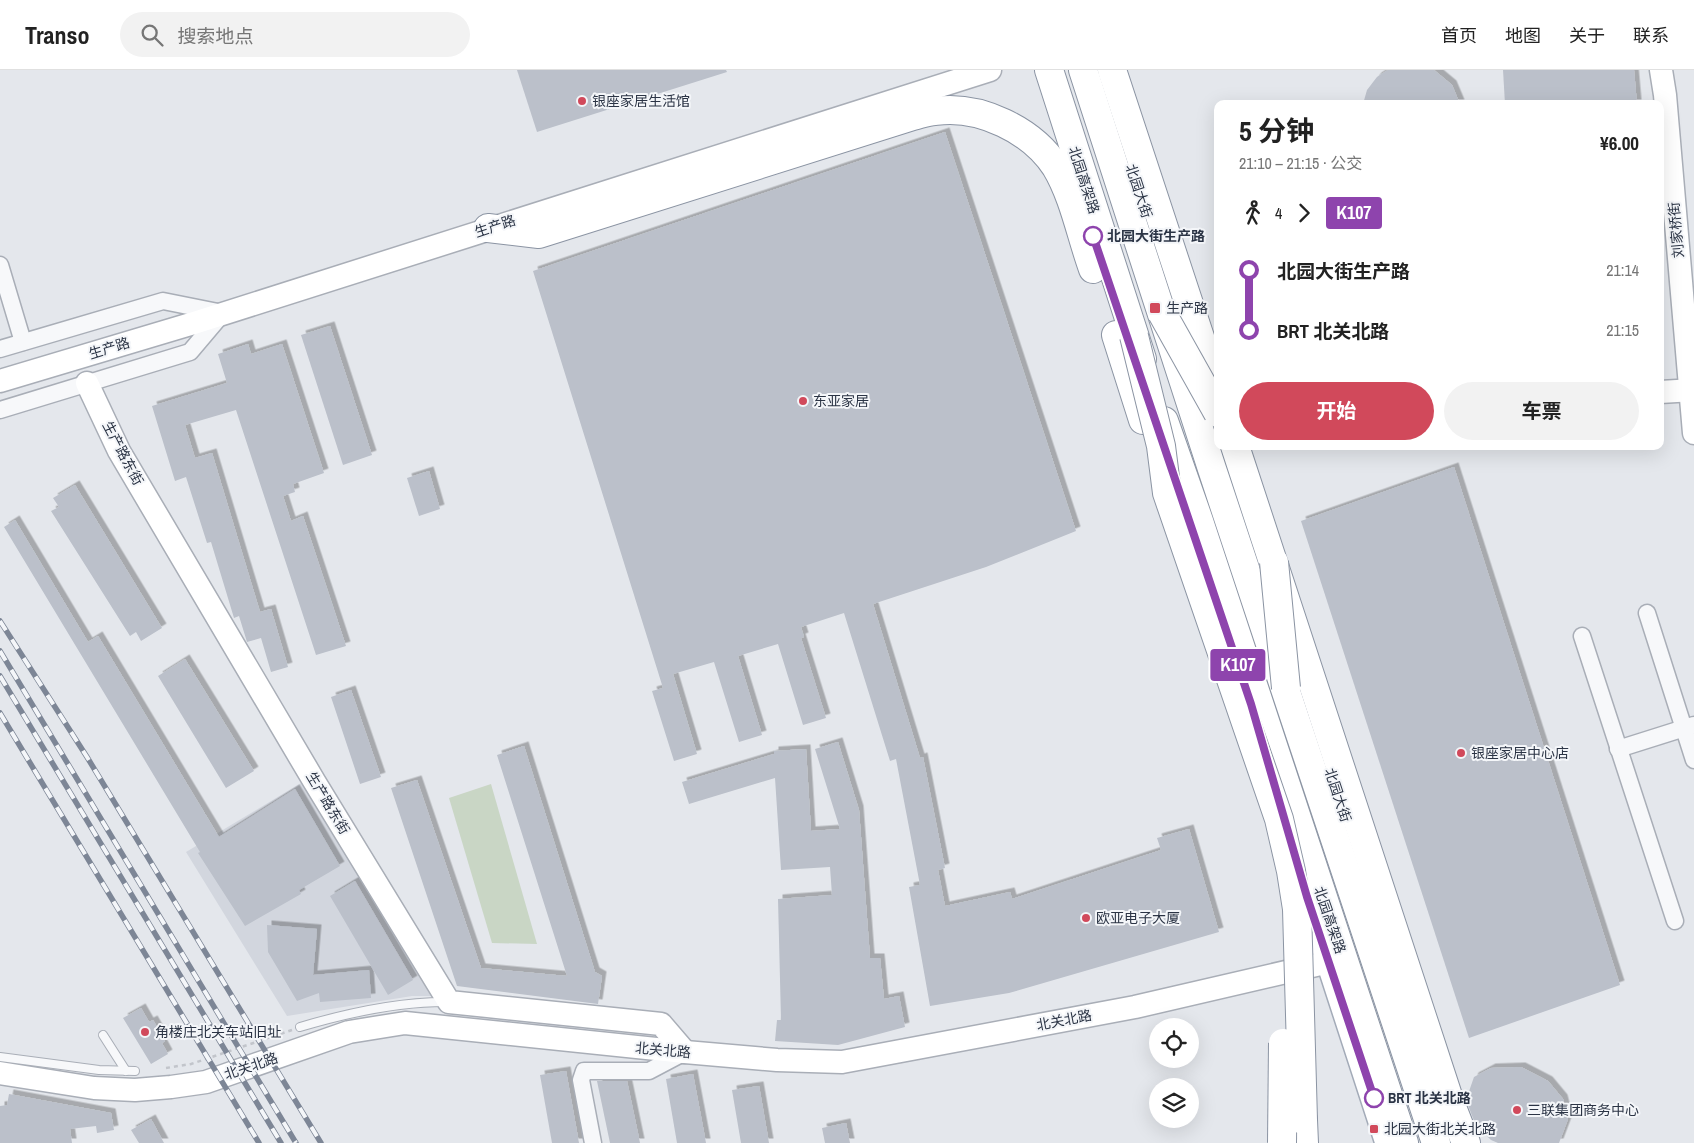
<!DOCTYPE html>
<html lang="zh">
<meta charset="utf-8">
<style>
body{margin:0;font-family:"Archivo Narrow","Noto Sans SC",sans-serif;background:#f2f2f2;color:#222;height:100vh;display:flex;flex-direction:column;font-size:19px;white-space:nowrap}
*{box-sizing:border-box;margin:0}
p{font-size:16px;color:#767676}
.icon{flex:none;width:28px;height:28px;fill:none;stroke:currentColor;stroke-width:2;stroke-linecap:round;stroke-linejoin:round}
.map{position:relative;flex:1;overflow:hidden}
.panel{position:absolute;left:1214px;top:30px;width:450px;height:350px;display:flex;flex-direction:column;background:#fff;border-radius:10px;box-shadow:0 5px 20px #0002}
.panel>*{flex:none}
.badge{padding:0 10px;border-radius:4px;font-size:18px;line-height:32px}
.fabs{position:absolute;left:1149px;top:948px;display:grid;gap:10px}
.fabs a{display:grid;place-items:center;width:50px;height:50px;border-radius:50%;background:#fff;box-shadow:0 5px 20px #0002;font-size:25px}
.map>.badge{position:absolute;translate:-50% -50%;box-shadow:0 0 0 2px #fff}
.legs{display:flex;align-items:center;gap:8px;height:55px;padding:0 25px;font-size:16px}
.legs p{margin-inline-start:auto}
.headline{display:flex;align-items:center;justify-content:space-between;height:85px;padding:0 25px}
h1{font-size:28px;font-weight:700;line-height:38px}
.primary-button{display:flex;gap:10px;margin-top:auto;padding:10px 25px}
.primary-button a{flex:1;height:58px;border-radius:30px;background:#d1495b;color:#fff;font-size:20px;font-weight:700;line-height:58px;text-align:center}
.primary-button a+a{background:#f2f2f2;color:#222}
ul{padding:0 25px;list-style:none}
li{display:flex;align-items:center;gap:18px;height:60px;font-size:19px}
li i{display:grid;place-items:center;width:8px;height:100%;margin:0 6px;background:currentColor}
li i::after{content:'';width:12px;height:12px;margin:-6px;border:4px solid;border-radius:50%;background:#fff}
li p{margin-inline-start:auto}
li:first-child i{background:linear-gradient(#0000 50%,currentColor 0)}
li:last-child i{background:linear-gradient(currentColor 50%,#0000 0)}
header{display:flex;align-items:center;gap:30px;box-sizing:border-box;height:70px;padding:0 25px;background:#fff;border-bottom:1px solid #e0e0e0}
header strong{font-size:24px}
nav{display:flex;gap:28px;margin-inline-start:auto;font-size:18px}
.search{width:350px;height:45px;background:#f2f2f2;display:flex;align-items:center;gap:12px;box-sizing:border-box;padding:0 18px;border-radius:28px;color:#767676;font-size:19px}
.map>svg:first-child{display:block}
</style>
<header>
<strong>Transo</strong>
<div class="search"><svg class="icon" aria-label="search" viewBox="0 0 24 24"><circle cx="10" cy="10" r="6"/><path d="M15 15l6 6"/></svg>搜索地点</div>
<nav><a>首页</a><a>地图</a><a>关于</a><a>联系</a></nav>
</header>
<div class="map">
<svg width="1694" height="1073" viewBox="0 0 1694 1073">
<defs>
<filter id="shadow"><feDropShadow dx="4.5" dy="-4.5" stdDeviation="0" flood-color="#0004"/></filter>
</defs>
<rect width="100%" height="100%" fill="#e4e7ec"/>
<polygon fill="#d2d6de" points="301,713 438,926 412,926 287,946 186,782"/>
<polygon fill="#c9d6c5" points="491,714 537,874 492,873 449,728"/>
<g fill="#bbc0ca" filter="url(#shadow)">
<polygon points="517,0 726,0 727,2 537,62"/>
<polygon points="1388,0 1434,0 1452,15 1460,34 1363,34 1367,20 1377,7"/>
<polygon points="1503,0 1634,0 1637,34 1505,34"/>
<polygon points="945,62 1076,461 986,497 873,534 920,688 923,687 945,798 938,800 945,836 1010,822 1012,829 1161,780 1157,768 1189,759 1219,862 1009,923 930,936 909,817 920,815 896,689 890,691 844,543 801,557 804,567 801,568 826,648 803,655 778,574 738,586 762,665 739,672 714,592 673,604 697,684 674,691 652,621 663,618 533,201"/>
<polygon points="330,256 372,385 343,395 301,265"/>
<polygon points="248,274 251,284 282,274 324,403 293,414 295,422 283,426 291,451 303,446 346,576 316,585 236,340 185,355 195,388 212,383 260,542 271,539 288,597 271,602 261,568 247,572 239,546 234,548 211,472 207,473 186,407 175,411 152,336 227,313 218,284"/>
<polygon points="1454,397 1620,915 1469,968 1301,451"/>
<polygon points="429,401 440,439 419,446 407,408"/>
<polygon points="75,415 162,558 141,571 136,562 130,566 51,441 59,437 53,428"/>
<polygon points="15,450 88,572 98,566 219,767 295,719 340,796 299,820 301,824 245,856 198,783 200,782 4,457"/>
<polygon points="185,589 254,701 226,718 158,606"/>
<polygon points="351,620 381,707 360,714 331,627"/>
<polygon points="838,672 859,740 870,888 880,888 884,929 899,926 905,957 838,975 775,971 777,950 781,950 778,829 832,825 830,797 781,800 775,708 689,734 682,712 774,684 774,681 806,679 811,761 840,759 815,679"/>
<polygon points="524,676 595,902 602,906 598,934 457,916 391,718 417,710 481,898 567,906 497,685"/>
<polygon points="355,811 413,910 388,925 330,826"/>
<polygon points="267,855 317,859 313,905 369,900 371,928 320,932 319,923 297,931 268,882"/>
<polygon points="141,938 149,952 153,950 165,971 162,973 168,984 151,994 123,948"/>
<polygon points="1521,997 1548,1011 1563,1029 1568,1049 1559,1073 1498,1073 1491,1070 1476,1056 1466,1030 1474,1007 1491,998"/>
<polygon points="566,1001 579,1073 552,1073 540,1005"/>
<polygon points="693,1004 706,1073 677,1073 666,1009"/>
<polygon points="597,1011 627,1011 640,1073 610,1073"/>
<polygon points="759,1016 769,1073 741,1073 732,1020"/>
<polygon points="9,1024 111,1043 114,1060 97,1063 96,1056 70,1059 72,1073 0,1073 0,1036 7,1035"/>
<polygon points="151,1049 164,1073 139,1073 131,1060"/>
<polygon points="846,1053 850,1073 825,1073 822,1058"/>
</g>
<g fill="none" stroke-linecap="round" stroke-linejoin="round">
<defs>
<g id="lane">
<path d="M300,957C347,943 396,932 445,932"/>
<polyline points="103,965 126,1001"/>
<polyline points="0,987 99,1000 135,1001"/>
</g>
<g id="street">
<polyline points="0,195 23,272"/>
<polyline points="0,279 163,231 223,243 190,282 0,340"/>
<polyline points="1647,543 1694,690"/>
<polyline points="1582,566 1675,851"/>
<polyline points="1618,679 1694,655"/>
<polyline points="593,1073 581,1010 584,1001 649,1001 685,982"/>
</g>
<g id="secondary">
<polyline points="1661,0 1665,25 1694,363"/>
<polyline points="0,311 194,253 990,0"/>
<polyline points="87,313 119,381 314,711 449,932 661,954 685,982"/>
<polyline points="1660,322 1694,320"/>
<polyline points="0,1003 94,1018 135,1020 171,1017 206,1012 349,962 405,953 685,982 777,990 842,992 1135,937 1329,892"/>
</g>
<polyline id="primary" points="1301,806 1388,1073"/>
<g id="highway">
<polyline points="1049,0 1142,289"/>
<polyline points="1083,0 1212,399 1436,1073"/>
<polyline points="1112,0 1218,322"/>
<path d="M488,158L539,164L913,46C921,44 928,41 936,41C980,35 1032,60 1056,97C1074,127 1081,166 1093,199"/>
<polyline points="1116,265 1143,350"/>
<polyline points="1164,351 1199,451 1404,1073"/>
<polyline points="1235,376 1450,1032 1466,1073"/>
<polyline points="1303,1050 1304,1073"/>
</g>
</defs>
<use href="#lane" stroke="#a9aeb7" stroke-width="10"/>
<use href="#street" stroke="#a9aeb7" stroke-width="19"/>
<use href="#secondary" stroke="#a9aeb7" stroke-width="25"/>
<use href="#primary" stroke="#a3abb8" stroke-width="28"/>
<use href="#highway" stroke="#8b94a3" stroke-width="30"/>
<polyline stroke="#c2c5cb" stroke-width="2.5" stroke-dasharray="4 4" stroke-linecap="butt" points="166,998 191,994 292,960"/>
<use href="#lane" stroke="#f7f8fa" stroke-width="8"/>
<use href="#street" stroke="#f7f8fa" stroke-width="16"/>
<use href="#secondary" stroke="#fff" stroke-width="22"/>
<use href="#primary" stroke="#fff" stroke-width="25"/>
<use href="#highway" stroke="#fff" stroke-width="28"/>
<defs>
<g id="rail">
<polyline points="0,551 87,687 321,1073"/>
<polyline points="0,581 296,1073"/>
<polyline points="0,606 281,1073"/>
<polyline points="0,643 259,1073"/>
</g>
</defs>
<use href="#rail" stroke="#7d8696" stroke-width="5.5"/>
<use href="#rail" stroke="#f4f6f9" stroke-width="4" stroke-dasharray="11" stroke-linecap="butt"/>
<defs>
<g id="highway-bridge">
<polyline points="1162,243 1218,343"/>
<polyline points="1134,266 1161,376 1167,423 1279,749 1291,801 1297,839 1303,1050"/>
<polyline points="1274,492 1286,618"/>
<polyline points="1282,1073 1283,973"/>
</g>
</defs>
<use href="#highway-bridge" stroke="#8b94a3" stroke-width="30" stroke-linecap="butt"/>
<use href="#highway-bridge" stroke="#fff" stroke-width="28"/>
</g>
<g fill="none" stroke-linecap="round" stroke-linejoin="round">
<defs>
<polyline id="line-1" points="1093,166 1251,634 1307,827 1374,1028"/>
</defs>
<use href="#line-1" stroke="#fff" stroke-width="11"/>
<use href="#line-1" stroke="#8e44ad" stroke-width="8"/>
</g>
<g fill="#d1495b" stroke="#f4f6f9" stroke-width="2">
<circle cx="582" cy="31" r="5"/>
<rect x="1149" y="232" width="12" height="12" rx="2.5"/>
<circle cx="803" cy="331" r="5"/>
<circle cx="1461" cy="683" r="5"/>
<circle cx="1086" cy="848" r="5"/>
<circle cx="145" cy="962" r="5"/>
<circle cx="1517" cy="1040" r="5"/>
<rect x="1369" y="1054" width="10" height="10" rx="2.5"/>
</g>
<g fill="#fff" stroke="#8e44ad" stroke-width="2.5">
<circle cx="1093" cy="166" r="9"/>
<circle cx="1374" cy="1028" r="9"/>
</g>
<g text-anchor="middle" stroke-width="4" stroke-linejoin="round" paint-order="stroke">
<g font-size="14" fill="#2b3445" stroke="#f4f6f9" text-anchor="start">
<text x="592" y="36">银座家居生活馆</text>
<text x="1166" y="243">生产路</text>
<text x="813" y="336">东亚家居</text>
<text x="1471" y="688">银座家居中心店</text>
<text x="1096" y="853">欧亚电子大厦</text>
<text x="155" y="967">角楼庄北关车站旧址</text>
<text x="1527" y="1045">三联集团商务中心</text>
<text x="1384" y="1064">北园大街北关北路</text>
</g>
<g font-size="14" fill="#2b3445" stroke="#f4f6f9">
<text transform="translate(1084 110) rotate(72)" y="5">北园高架路</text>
<text transform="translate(1139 121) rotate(72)" y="5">北园大街</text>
<text transform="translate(495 156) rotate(-18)" y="5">生产路</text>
<text transform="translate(1676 160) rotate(-95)" y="5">刘家桥街</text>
<text transform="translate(109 278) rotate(-17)" y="5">生产路</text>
<text transform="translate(123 383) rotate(62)" y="5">生产路东街</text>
<text transform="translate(1338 725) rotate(72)" y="5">北园大街</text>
<text transform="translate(328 733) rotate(59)" y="5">生产路东街</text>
<text transform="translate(1330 850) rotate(71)" y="5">北园高架路</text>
<text transform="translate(1064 950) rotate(-11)" y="5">北关北路</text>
<text transform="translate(663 980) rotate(5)" y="5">北关北路</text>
<text transform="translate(251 996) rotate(-19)" y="5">北关北路</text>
</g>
<g font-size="14" font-weight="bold" fill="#2b3445" stroke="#f4f6f9" text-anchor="start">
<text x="1107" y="171">北园大街生产路</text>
<text x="1388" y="1033">BRT 北关北路</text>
</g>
</g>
</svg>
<div class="fabs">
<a><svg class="icon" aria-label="locate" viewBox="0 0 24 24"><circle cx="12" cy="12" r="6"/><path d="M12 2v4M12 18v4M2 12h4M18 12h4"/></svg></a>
<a><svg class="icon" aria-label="layers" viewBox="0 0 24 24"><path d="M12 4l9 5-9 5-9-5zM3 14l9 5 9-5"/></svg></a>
</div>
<b class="badge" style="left:1238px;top:595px;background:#8e44ad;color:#fff">K107</b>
<section class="panel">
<div class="headline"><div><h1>5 分钟</h1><p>21:10 – 21:15 · 公交</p></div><b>¥6.00</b></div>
<div class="legs"><svg class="icon" aria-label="walk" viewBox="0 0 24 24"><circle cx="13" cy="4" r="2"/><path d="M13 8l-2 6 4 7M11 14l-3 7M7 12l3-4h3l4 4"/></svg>4<svg class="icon" aria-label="forward" viewBox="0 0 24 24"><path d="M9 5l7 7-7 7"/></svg><b class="badge" style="background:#8e44ad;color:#fff">K107</b></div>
<ul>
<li><i style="color:#8e44ad"></i><b>北园大街生产路</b><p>21:14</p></li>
<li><i style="color:#8e44ad"></i><b>BRT 北关北路</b><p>21:15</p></li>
</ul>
<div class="primary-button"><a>开始</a><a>车票</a></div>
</section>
</div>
